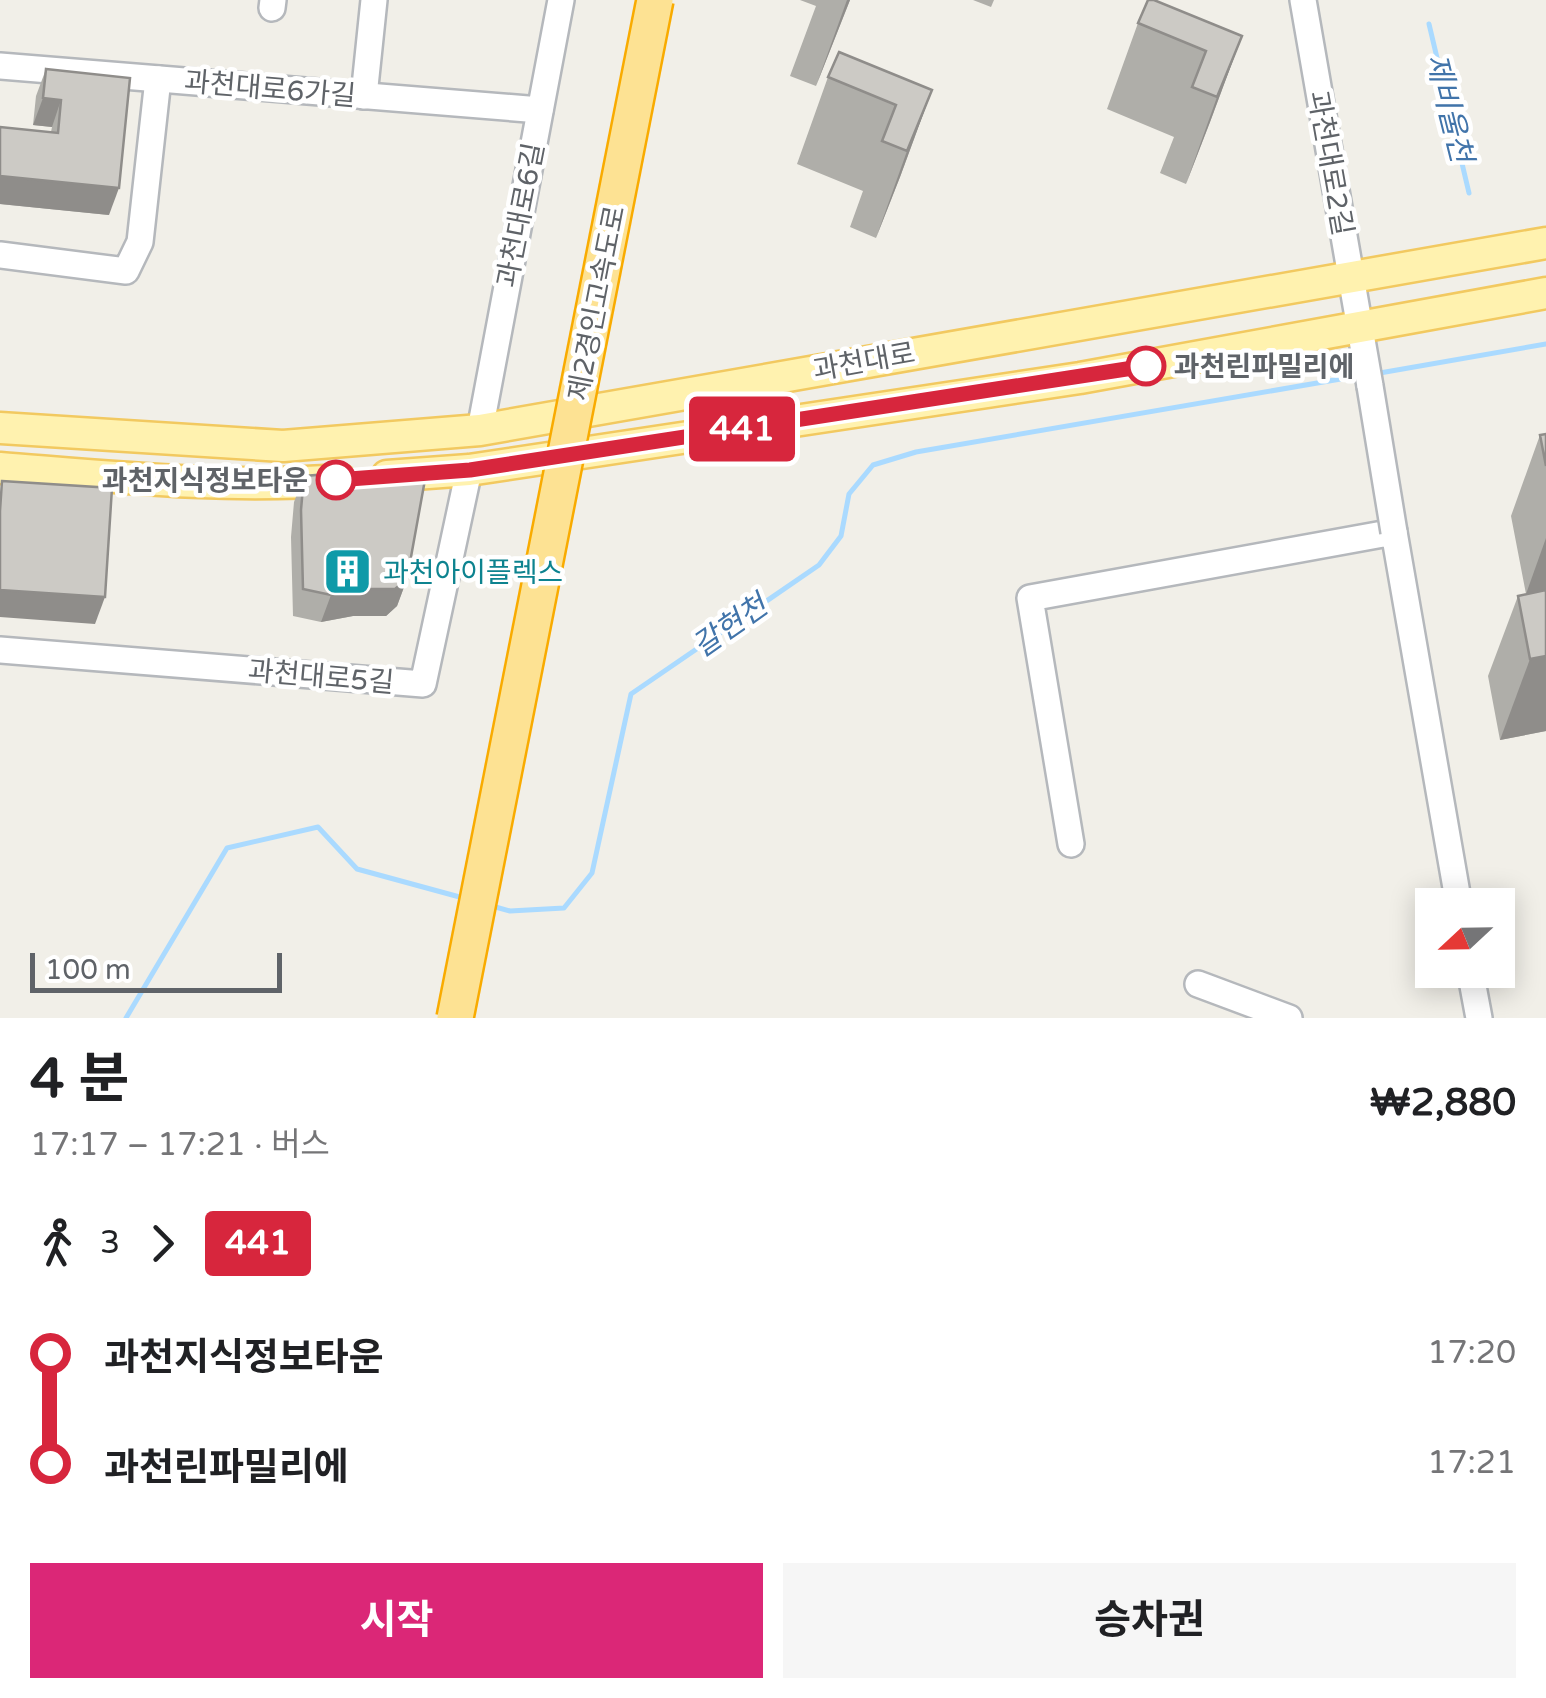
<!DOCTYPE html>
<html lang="ko">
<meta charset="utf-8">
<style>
body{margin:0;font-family:"Varela Round","Noto Sans KR",sans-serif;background:#f6f6f6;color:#202124;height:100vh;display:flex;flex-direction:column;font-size:38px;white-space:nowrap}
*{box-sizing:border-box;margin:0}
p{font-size:32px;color:#757577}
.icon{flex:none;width:55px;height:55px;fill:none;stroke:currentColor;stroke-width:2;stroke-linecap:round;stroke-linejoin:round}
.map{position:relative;height:1018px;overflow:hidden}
.panel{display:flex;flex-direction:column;background:#fff;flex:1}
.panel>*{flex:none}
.badge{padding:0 20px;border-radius:8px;font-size:35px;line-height:65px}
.needle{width:65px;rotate:248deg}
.tools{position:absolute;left:1415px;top:888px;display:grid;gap:20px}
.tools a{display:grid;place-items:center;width:100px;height:100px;border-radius:0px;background:#fff;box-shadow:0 5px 25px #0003;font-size:50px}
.scale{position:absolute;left:30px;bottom:25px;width:252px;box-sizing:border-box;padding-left:10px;border:5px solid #5f6368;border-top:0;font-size:28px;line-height:35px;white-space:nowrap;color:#5f6368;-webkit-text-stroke:8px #fff;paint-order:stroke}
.map>.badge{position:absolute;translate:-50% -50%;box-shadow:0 0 0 5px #fff}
.legs{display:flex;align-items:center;gap:15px;height:110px;padding:0 30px;font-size:32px}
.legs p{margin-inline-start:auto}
.headline{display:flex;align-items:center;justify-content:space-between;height:170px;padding:0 30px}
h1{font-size:55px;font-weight:700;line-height:75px}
.cta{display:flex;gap:20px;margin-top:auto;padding:20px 30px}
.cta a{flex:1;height:115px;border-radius:0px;background:#db2777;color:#fff;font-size:40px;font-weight:700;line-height:115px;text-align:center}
.cta a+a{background:#f6f6f6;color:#202124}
ul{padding:0 30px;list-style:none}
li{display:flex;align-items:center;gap:35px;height:110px;font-size:38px}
li i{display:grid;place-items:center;width:15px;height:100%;margin:0 12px;background:currentColor}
li i::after{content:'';width:25px;height:25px;margin:-12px;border:8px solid;border-radius:50%;background:#fff}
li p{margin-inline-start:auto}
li:first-child i{background:linear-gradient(#0000 50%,currentColor 0)}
li:last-child i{background:linear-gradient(currentColor 50%,#0000 0)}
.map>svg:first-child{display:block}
</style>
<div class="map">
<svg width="1546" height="1018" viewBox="0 0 1546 1018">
<rect width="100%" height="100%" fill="#f1efe8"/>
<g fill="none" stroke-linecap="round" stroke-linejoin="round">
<g stroke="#aadaff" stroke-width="5">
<polyline points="1429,24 1469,193"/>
<polyline points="1374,374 1546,344"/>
<polyline points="492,906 510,911 564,908 592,873 631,694 819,565 841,536 849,494 873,465 916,452 1358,376"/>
<polyline points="126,1018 227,848 318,827 357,869 467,899"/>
</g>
<defs>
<g id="minor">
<polyline points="1303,0 1370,386"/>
<polyline points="272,8 273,0"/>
<polyline points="0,66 540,110"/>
<polyline points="364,96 374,0"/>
<polyline points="0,255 126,271 140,242 158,79"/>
<polyline points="480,430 561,0"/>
<polyline points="0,650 423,684 469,470"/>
<polyline points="1071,844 1030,598 1394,532 1459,905"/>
<polyline points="1470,970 1479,1018"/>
<polyline points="1198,984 1289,1018"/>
</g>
<g id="major">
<polyline points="0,428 283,446 480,430 1546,243"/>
<path d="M0,468C114,477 227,489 341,480"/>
<polyline points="387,476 469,470 1080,378 1546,293"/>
</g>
</defs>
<use href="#minor" stroke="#b5b8bc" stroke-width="30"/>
<use href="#major" stroke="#f2c960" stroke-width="35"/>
<use href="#minor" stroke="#fff" stroke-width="25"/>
<use href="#major" stroke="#fff2af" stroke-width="30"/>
<defs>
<polyline id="minor-bridge" points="1370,386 1394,532"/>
<polyline id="highway-bridge" points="455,1018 655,0"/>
</defs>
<use href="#minor-bridge" stroke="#b5b8bc" stroke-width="30" stroke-linecap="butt"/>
<use href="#highway-bridge" stroke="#f9ab00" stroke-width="40" stroke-linecap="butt"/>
<use href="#minor-bridge" stroke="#fff" stroke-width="25"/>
<use href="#highway-bridge" stroke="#fde293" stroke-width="35"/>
</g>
<g fill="#afaea9">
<polygon points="800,0 850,0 816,86 790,76 816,6"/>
<polygon points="973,0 994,0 991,7"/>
<polygon points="1138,23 1242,36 1210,122 1186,184 1160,173 1174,137 1107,109"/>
<polygon points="46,69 109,215 0,204 0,127 51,132 52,127 33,125 36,96"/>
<polygon points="828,77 932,90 900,177 876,238 850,227 863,191 797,164"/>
<polygon points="1546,434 1546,731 1500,740 1488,676 1518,596 1526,594 1511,516 1540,435"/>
<polygon points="304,476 407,579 397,606 386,616 353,616 321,622 293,616 291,537 294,502"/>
</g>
<g fill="#8f8d8a">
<polygon points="847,0 850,0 816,86"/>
<polygon points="1242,36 1210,122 1186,184 1217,97"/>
<polygon points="932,90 900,177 876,238 907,151"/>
<polygon points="43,98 61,100 52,127 33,125"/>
<polygon points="0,176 119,188 109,215 0,204"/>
<polygon points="1546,538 1546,590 1526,594"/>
<polygon points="407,579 397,606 386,616 353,616 321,622 331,595"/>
<polygon points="0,590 105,597 95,624 0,617"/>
<polygon points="1546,656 1546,731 1500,740 1530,659"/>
</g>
<g fill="#cccac5" stroke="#8f8d8a" stroke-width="2.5">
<polygon points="1148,0 1154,0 1242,36 1217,97 1192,87 1206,51 1138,23"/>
<polygon points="839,52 932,90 907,151 882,141 896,105 828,77"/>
<polygon points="46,69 130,78 119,188 0,176 0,127 58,133 61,100 43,98"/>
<polygon points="1546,434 1546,466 1540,435"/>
<polygon points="416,467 426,474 407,579 395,589 363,589 331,595 303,589 301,510 304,476"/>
<polygon points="2,481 112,488 105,597 0,590 0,511"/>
<polygon points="1546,590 1546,656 1530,659 1518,596"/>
</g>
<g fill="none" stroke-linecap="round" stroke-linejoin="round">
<defs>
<polyline id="line-1" points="336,480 470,470 1146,366"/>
</defs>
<use href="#line-1" stroke="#fff" stroke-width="22"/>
<use href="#line-1" stroke="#d7263d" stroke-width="15"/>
</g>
<defs>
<symbol id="building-square" viewBox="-11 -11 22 22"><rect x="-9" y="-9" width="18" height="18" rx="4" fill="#0f9aa8" stroke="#fff"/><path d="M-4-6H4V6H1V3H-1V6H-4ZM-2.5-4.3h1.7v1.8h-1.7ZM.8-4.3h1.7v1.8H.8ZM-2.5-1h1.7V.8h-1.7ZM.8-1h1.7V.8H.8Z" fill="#fff"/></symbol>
</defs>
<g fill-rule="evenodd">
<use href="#building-square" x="320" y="544" width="55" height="55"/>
</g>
<g fill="#fff" stroke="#d7263d" stroke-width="5">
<circle cx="1146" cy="366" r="18"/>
<circle cx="336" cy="480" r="18"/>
</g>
<g text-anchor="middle" stroke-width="9" stroke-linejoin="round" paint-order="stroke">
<g font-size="28" fill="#5f6368" stroke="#fff">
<text transform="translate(270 88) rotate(5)" y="10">과천대로6가길</text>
<text transform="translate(1331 163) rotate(80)" y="10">과천대로2길</text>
<text transform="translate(520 215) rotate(-79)" y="10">과천대로6길</text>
<text transform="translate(596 303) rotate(-79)" y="10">제2경인고속도로</text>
<text transform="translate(864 361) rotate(-10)" y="10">과천대로</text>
<text transform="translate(321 676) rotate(5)" y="10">과천대로5길</text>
</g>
<g font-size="28" font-weight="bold" fill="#5f6368" stroke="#fff" text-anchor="start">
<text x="1174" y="376">과천린파밀리에</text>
<text x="308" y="490" text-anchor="end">과천지식정보타운</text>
</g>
<g font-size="28" fill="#0d838f" stroke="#fff" text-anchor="start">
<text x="383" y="582">과천아이플렉스</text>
</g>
<g font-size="30" font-style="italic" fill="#4174aa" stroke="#fff">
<text transform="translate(1449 108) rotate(76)" y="10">제비울천</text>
<text transform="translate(730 626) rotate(-35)" y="10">갈현천</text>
</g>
</g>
</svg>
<div class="tools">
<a><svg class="needle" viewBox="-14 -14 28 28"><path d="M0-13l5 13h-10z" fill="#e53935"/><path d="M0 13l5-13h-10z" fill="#757577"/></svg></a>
</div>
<div class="scale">100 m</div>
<b class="badge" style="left:742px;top:429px;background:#d7263d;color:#fff">441</b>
</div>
<section class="panel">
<div class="headline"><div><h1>4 분</h1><p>17:17 – 17:21 · 버스</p></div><b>₩2,880</b></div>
<div class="legs"><svg class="icon" aria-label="walk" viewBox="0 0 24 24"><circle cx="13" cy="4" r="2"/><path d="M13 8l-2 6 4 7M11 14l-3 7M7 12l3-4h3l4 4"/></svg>3<svg class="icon" aria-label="forward" viewBox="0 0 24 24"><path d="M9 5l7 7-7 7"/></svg><b class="badge" style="background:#d7263d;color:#fff">441</b></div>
<ul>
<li><i style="color:#d7263d"></i><b>과천지식정보타운</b><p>17:20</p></li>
<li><i style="color:#d7263d"></i><b>과천린파밀리에</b><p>17:21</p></li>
</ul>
<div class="cta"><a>시작</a><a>승차권</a></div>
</section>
